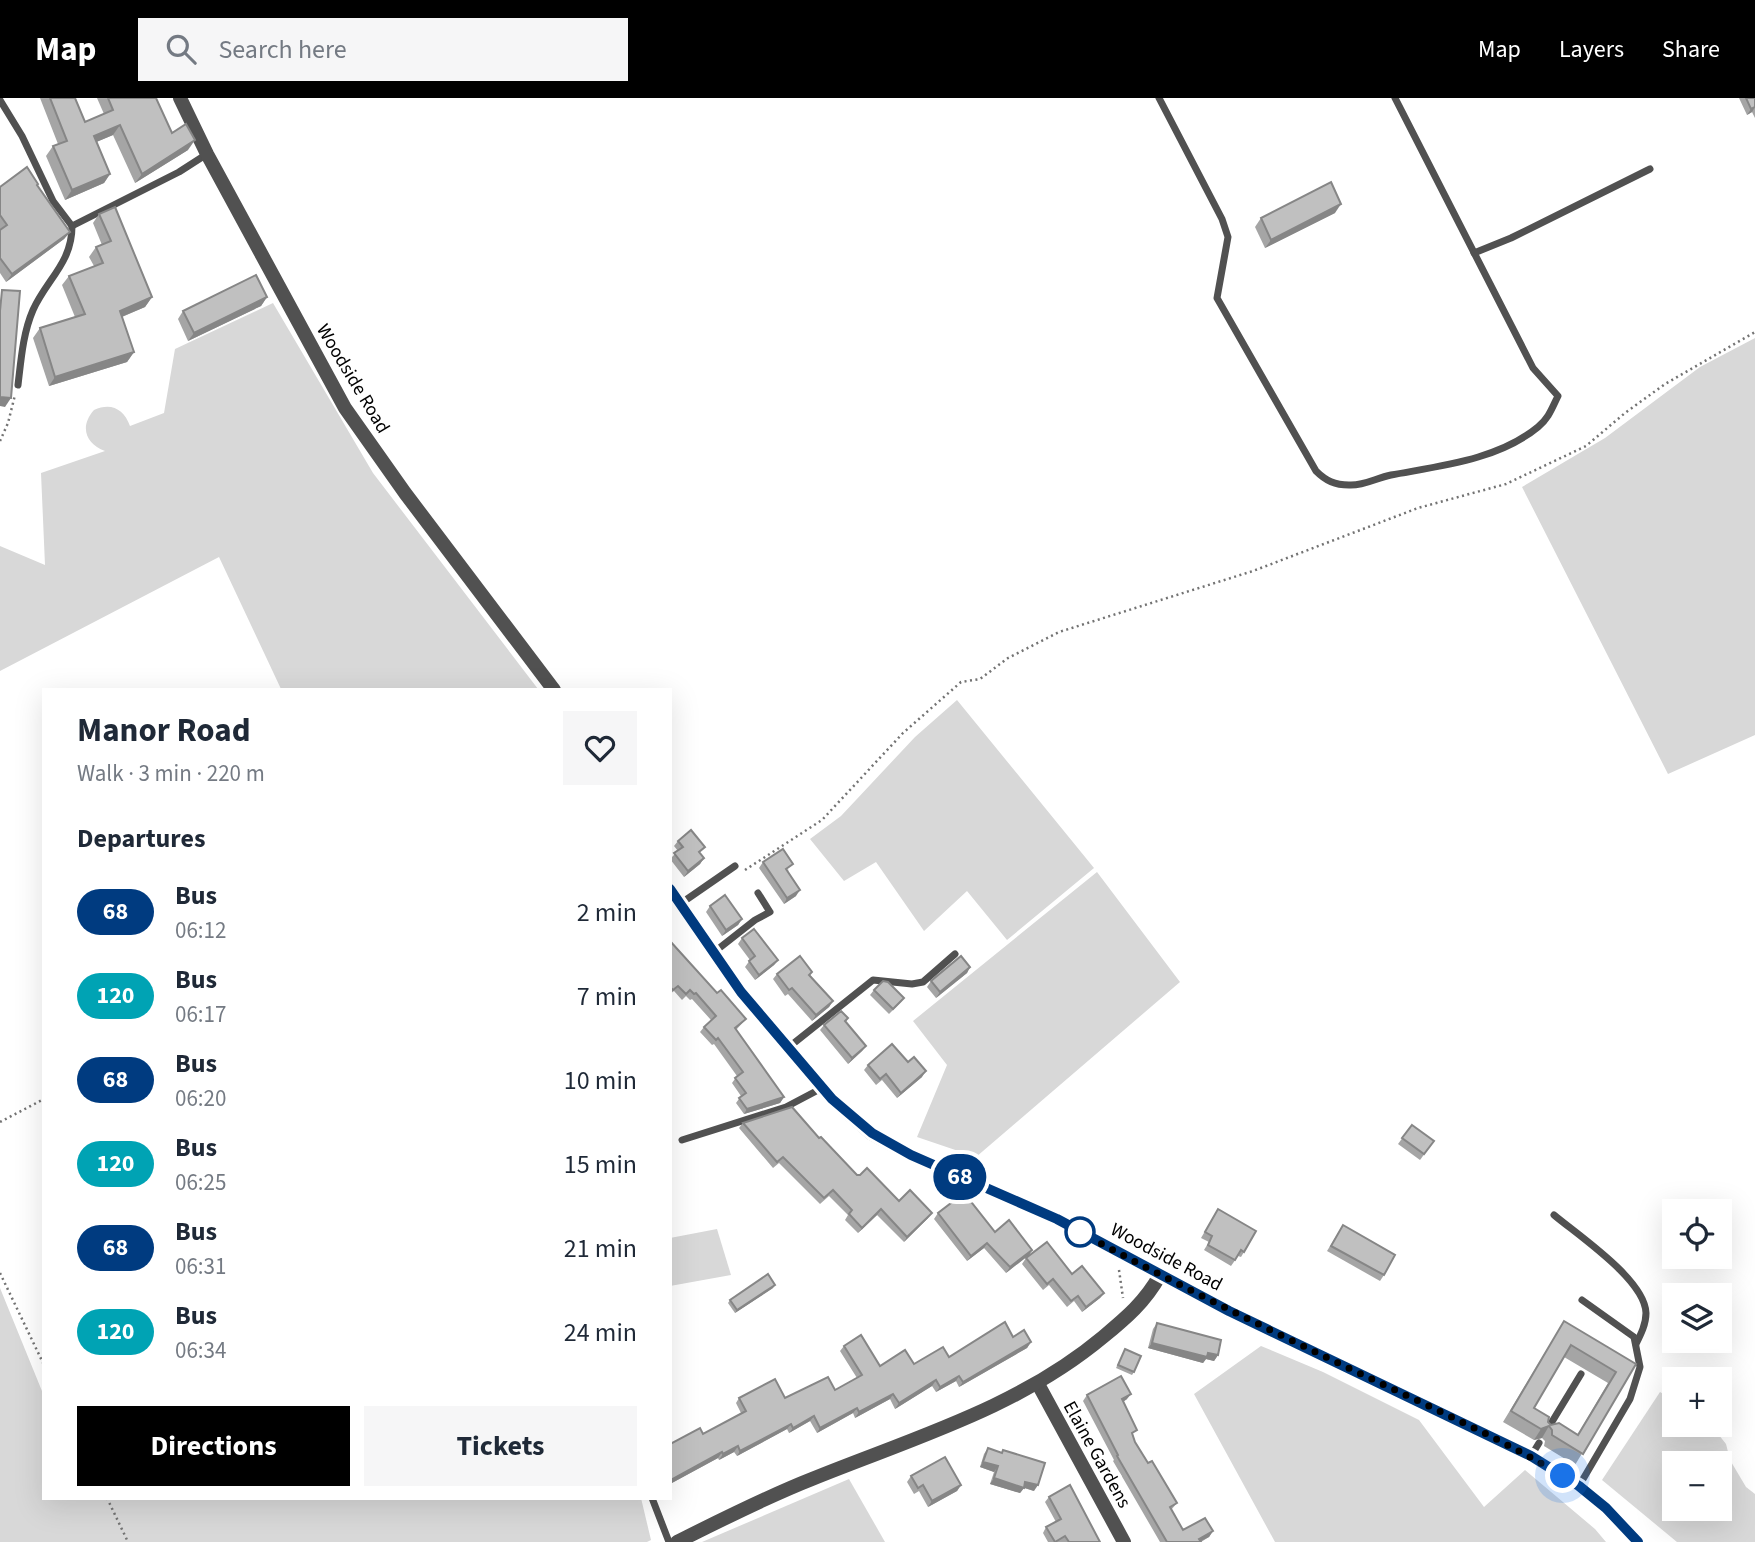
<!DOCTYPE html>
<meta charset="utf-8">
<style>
body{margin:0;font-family:"Source Sans 3",sans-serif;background:#f6f6f7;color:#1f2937;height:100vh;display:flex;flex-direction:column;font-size:26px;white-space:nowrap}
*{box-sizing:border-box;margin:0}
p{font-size:23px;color:#747a83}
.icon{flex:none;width:38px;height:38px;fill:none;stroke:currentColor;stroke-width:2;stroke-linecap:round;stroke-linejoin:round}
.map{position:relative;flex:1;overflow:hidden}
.sheet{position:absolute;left:42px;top:590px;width:630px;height:812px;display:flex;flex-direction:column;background:#fff;border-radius:0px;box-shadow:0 7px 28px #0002}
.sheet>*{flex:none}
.badge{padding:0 14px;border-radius:23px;font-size:24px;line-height:46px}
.buttons{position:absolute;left:1662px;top:1101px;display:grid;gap:14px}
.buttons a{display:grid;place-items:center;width:70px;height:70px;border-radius:0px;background:#fff;box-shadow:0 7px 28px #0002;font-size:35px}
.you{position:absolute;width:35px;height:35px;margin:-18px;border:5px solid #fff;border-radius:50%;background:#1a73e8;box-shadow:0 0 0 10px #1a73e833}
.map>.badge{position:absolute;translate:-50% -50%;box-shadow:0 0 0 4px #fff}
h2{padding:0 35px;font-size:26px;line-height:63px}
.round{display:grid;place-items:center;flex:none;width:74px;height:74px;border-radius:0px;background:#f6f6f7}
.overview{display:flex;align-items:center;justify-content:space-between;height:119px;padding:0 35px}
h1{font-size:33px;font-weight:700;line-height:52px}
.primary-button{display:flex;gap:14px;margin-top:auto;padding:14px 35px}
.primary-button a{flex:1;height:80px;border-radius:0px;background:#000;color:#fff;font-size:28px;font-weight:700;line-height:80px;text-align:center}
.primary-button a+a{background:#f6f6f7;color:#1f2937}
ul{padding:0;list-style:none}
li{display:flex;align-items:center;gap:21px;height:84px;padding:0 35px}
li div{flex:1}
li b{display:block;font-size:26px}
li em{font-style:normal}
li .badge{min-width:77px;font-weight:700;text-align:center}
header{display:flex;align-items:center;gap:42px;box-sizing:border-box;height:98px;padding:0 35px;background:#000;color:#fff}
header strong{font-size:33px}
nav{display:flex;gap:38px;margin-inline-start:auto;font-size:24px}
.search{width:490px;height:63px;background:#f6f6f7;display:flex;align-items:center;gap:18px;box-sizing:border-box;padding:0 24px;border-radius:0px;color:#747a83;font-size:26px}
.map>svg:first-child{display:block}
</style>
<header>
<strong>Map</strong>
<div class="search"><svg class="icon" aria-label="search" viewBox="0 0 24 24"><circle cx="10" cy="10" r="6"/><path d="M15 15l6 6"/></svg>Search here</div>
<nav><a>Map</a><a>Layers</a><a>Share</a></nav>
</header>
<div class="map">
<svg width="1755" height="1444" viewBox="0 0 1755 1444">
<rect width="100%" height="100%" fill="#fff"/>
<g fill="#d8d8d8" fill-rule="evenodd">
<path d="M273,205L373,375L538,591H281L219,459L0,573V448L45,467L41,375L105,353C86,346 79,329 94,312C111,304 124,311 130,328L164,315L175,251Z"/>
<polygon points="1755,240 1755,637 1668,676 1522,389 1605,340 1700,269"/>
<polygon points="957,602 1094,770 1007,842 967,793 924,833 876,764 844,783 810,741 841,718 915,639"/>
<polygon points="1097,774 1180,884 976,1059 917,1039 947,967 913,923"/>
<polygon points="717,1131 731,1177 670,1188 670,1140"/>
<polygon points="0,1190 44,1298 44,1400 641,1400 651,1442 647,1444 0,1444"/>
<polygon points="1261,1248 1323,1274 1419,1322 1484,1409 1525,1372 1595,1431 1606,1444 1275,1444 1194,1296"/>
<path d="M1660,1294L1675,1303V1326L1711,1327L1726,1346L1730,1362L1746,1389L1755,1396V1444H1677L1602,1382ZM1675,1365H1720V1410H1675Z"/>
<polygon points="849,1381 885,1444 702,1444"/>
</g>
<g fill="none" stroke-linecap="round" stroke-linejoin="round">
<g stroke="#737373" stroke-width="2.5" stroke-dasharray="2 3.5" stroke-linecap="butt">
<polyline points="0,343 8,325 15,297"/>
<polyline points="745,772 822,722 903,635 961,584 980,581 1008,560 1059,534 1253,473 1418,410 1506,386 1586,348 1625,315 1665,286 1755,234"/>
<polyline points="0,1024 44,1001"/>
<polyline points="1119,1172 1123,1200"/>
<polyline points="0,1175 44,1267"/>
<polyline points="107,1400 128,1444"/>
</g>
<g stroke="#515151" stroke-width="7">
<path d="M1159,0L1222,121L1228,139L1217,200L1316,373C1326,383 1335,387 1349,387C1364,388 1376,380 1391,377C1439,368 1498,362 1538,329C1549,320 1552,310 1558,298L1533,270L1395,0"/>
<polyline points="0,2 22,38 53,103 72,128 179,74 207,56"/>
<polyline points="1474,155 1511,140 1650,71"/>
<path d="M18,287C21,262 23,235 33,212C47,181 72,165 72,128"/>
<polyline points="680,806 735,768"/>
<polyline points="713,855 755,822 770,814 758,795"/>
<polyline points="789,949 873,882 912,886 923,884 955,856"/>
<polyline points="682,1042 786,1009 822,990"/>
<path d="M1554,1117C1579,1138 1645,1182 1646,1215C1646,1226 1641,1236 1636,1246"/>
<polyline points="1547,1332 1581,1276"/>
<polyline points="1531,1358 1539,1345"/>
<polyline points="1579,1388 1630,1301 1640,1269 1634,1239 1582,1202"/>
<polyline points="652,1400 669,1444"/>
</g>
<polyline stroke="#515151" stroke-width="14" points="1038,1286 1124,1444"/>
<g stroke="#515151" stroke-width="14">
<polyline points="180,0 207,56 345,310 405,395 554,592"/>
<polyline points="670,791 741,894 832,1001 871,1035 911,1057 1057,1121 1229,1213 1531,1358 1579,1388 1606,1410 1638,1444"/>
<path d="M677,1444C721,1422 766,1399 812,1381C913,1340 1018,1310 1103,1239C1126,1220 1145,1204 1160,1177"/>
</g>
</g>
<g fill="#a5a5a5" fill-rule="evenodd">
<polygon points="40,0 75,0 85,24 104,16 97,0 156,0 172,35 188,52 135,85 113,37 96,44 110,76 104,85 65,102 46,58 53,48 58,46"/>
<polygon points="1739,0 1755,0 1755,20 1752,14 1747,17"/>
<polygon points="38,86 37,88 70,134 64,141 6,184 0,175 0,89"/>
<polygon points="1335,115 1265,150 1255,129 1261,120"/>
<polygon points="99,116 152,199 145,209 122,219 134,254 127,264 49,288 33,240 40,230 75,219 62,187 69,178 94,168 89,159 96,149 102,147 93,125"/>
<polygon points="267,199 261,208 188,243 178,221 183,213"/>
<polygon points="678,743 700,755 704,760 700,766 684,779 670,761 678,753 674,748"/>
<polygon points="763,764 789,772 787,773 796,798 784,806 759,770"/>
<polygon points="710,808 742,821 738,827 722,838 706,814"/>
<polygon points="742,840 778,862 774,867 755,882 745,869 750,862 738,846"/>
<polygon points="670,843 717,895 746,921 736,932 784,999 780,1005 744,1016 736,1005 741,998 732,985 737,978 714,946 712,947 700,934 704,929 711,922 692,901 690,902 686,898 682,902 674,893 670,896"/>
<polygon points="970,869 967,875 936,900 927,889 931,883"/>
<polygon points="812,874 810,877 833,903 829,909 812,923 788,896 785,898 773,881 777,876"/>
<polygon points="874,892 904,900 900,905 889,916 870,897"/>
<polygon points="848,920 846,924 866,948 862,953 848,966 820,932 824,927"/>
<polygon points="908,964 922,979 897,1000 882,982 876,987 864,972 868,967"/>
<polygon points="743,1025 819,1040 857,1077 928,1120 904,1144 877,1117 858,1135 845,1122 848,1117 829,1098 820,1106 779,1065 773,1070 739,1030"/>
<polygon points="1412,1027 1434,1043 1420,1062 1398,1046"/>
<polygon points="963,1104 995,1134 1032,1152 1029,1157 1006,1175 984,1150 967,1163 934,1121 938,1115"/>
<polygon points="1218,1111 1244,1154 1241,1159 1238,1158 1231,1168 1204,1152 1209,1144 1201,1140"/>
<polygon points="1343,1127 1384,1177 1380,1183 1327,1153"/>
<polygon points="1026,1160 1072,1176 1104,1195 1100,1200 1082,1214 1074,1203 1067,1209 1049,1187 1043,1192 1022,1166"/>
<polygon points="773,1190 735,1215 728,1205 730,1202"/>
<path d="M1564,1223L1636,1266L1575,1367L1544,1348L1545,1343L1542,1340L1534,1342L1503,1324ZM1564,1259L1608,1285L1578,1336L1551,1327L1534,1310Z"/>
<polygon points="1157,1225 1218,1257 1214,1263 1206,1261 1203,1265 1148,1250 1153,1231"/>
<polygon points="1013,1239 1031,1244 1027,1250 959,1289 956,1283 936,1294 932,1288 895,1311 890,1301 855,1320 853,1315 817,1335 810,1323 789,1335 787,1331 737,1358 734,1354 719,1362 718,1360 670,1386 670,1346 703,1336 741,1315 736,1305 739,1300 785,1300 835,1292 857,1280 840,1253 844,1248 880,1268 914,1266 949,1259"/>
<polygon points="1125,1251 1134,1274 1132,1277 1116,1270"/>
<polygon points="1087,1297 1127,1301 1123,1304 1135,1344 1148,1365 1177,1405 1171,1412 1183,1432 1213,1433 1209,1439 1201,1444 1160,1444 1113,1363 1114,1362 1083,1303"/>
<polygon points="988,1350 1001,1355 1003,1352 1034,1393 1024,1390 1020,1395 990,1386 994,1374 980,1369 984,1356"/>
<polygon points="911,1378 961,1387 957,1393 928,1409 919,1393 914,1396 907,1384"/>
<polygon points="1049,1399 1100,1444 1048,1444 1043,1435 1046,1429 1056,1424 1045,1404"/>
</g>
<g fill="#868686">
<polygon points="1755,9 1752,14 1747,17 1751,11"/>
<polygon points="120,27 113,37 87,48 94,38"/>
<polygon points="195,42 188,52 135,85 142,76"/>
<polygon points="110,76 104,85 65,102 72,92"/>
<polygon points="1341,106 1335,115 1265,150 1271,142"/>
<polygon points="70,134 64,141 6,184 12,176"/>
<polygon points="152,199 145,209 114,222 120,213"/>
<polygon points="267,199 261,208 188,243 194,235"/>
<polygon points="134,254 127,264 49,288 55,279"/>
<polygon points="0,299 11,300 5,309 0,308"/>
<polygon points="704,760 700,766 684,779 688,773"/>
<polygon points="800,792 796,798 784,806 787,800"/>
<polygon points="742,821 738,827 722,838 726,832"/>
<polygon points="778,862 774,867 755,882 759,877"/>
<polygon points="970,869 967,875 936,900 940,894"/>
<polygon points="833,903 829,909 812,923 816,917"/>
<polygon points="866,948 862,953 848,966 852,960"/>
<polygon points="926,973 922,979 897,1000 901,995"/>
<polygon points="784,999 780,1005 744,1016 747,1011"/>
<polygon points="881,1111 877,1117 858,1135 862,1130"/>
<polygon points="932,1115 928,1120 904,1144 907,1139"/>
<polygon points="987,1145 984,1150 967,1163 971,1158"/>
<polygon points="1032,1152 1029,1157 1006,1175 1010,1169"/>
<polygon points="775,1187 773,1190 735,1215 737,1212"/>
<polygon points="1104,1195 1100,1200 1082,1214 1086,1209"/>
<polygon points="1031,1244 1027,1250 959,1289 963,1284"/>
<polygon points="1152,1245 1208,1255 1218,1257 1214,1263 1206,1261 1203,1265 1148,1250"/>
<polygon points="959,1278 956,1283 936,1294 940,1289"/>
<polygon points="936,1282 932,1288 895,1311 899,1305"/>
<polygon points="893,1296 890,1301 855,1320 859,1314"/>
<polygon points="1131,1296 1127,1301 1118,1307 1122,1301"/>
<polygon points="857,1310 853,1315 817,1335 820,1330"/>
<polygon points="814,1318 810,1323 789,1335 793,1330"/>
<polygon points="791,1326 787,1331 737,1358 740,1353"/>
<polygon points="1549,1328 1542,1340 1534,1342 1541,1331"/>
<polygon points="738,1348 734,1354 719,1362 723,1356"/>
<polygon points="722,1354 718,1360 670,1386 671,1382"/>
<polygon points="983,1364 998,1368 994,1374 980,1369"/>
<polygon points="994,1380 1024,1390 1020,1395 990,1386"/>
<polygon points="1025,1384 1038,1387 1034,1393 1022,1389"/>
<polygon points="961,1387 957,1393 928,1409 932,1403"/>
<polygon points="1213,1433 1209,1439 1199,1444 1199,1441"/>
</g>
<g fill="#c0c0c0" stroke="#868686" stroke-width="2" fill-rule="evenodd">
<polygon points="50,0 75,0 85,24 113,12 108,0 156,0 172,35 186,26 195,42 142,76 120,27 94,38 110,76 72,92 53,48 67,43"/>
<polygon points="1746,0 1755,0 1755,9 1751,11"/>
<polygon points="27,69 38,86 37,87 70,134 12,176 0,160 0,132 7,127 0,117 0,89"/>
<polygon points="1331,84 1341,106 1271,142 1261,120"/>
<polygon points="115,109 152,199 120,213 134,254 55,279 40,230 85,216 69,178 103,165 96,149 111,143 99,116"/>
<polygon points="256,177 267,199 194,235 183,213"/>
<polygon points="2,192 20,193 11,300 0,299 0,213"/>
<polygon points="691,732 705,749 699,754 704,760 688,773 674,755 683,749 678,743"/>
<polygon points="783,751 793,766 786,771 800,792 787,800 763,764"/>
<polygon points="725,797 742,821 726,832 710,808"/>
<polygon points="754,831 778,862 759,877 749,863 755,858 742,840"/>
<polygon points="670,843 717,895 721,892 746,921 735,930 784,999 747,1011 739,1000 746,995 735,980 743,974 718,940 716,942 704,929 716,918 696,895 694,896 690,892 686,896 678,888 673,892 670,889"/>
<polygon points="800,858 812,874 809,877 833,903 816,917 792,890 789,892 777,876"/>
<polygon points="961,858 970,869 940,894 931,883"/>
<polygon points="883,883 888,884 904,900 893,911 874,892"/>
<polygon points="841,913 848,920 845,923 866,948 852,960 824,927"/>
<polygon points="892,946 908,964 914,959 926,973 901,995 886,976 880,981 868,967"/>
<polygon points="792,1009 819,1040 821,1039 857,1077 860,1077 867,1070 899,1103 910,1092 932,1115 907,1139 881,1111 862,1130 849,1116 852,1112 833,1092 824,1100 783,1059 777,1064 743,1025"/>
<polygon points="1412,1027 1434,1043 1424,1056 1402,1040"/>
<polygon points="959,1099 963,1104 968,1100 995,1134 1009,1122 1032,1152 1010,1169 987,1145 971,1158 938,1115"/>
<polygon points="1218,1111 1256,1133 1244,1154 1241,1152 1235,1162 1208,1147 1212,1138 1205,1134"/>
<polygon points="1343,1127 1395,1157 1384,1177 1331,1148"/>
<polygon points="1047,1144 1072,1176 1082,1168 1104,1195 1086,1209 1078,1198 1071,1203 1053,1181 1047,1186 1026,1160"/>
<polygon points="768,1176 775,1187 737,1212 730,1202"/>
<path d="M1564,1223L1636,1266L1583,1356L1552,1337V1332L1549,1328L1541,1331L1511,1313ZM1571,1247L1616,1274L1578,1337L1559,1325L1551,1327L1548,1324L1549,1319L1534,1310Z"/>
<polygon points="1005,1224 1013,1239 1024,1232 1031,1244 963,1284 959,1278 940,1289 936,1282 899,1305 893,1296 859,1314 857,1310 820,1330 814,1318 793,1330 791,1326 740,1353 738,1348 723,1356 722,1354 671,1382 670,1381 670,1346 700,1330 703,1336 746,1313 739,1300 775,1281 785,1300 828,1279 835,1292 862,1277 844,1248 861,1237 880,1268 905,1252 914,1266 943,1249 949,1259"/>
<polygon points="1157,1225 1221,1242 1218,1257 1208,1255 1207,1259 1152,1245"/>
<polygon points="1125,1251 1141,1258 1134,1274 1118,1267"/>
<polygon points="1121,1278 1131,1296 1122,1301 1137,1332 1132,1335 1135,1344 1148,1365 1152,1363 1177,1405 1170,1409 1183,1432 1205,1420 1213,1433 1199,1441 1201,1444 1167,1444 1117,1358 1118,1357 1087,1297"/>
<polygon points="988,1350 1002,1355 1003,1352 1045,1365 1038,1387 1025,1384 1024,1390 994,1380 998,1368 983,1364"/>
<polygon points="945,1359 961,1387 932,1403 923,1387 918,1390 911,1378"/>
<polygon points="1070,1387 1100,1444 1069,1444 1065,1438 1055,1444 1046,1429 1061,1421 1049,1399"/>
</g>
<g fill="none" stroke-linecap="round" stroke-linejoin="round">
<defs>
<polyline id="line" points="670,791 741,894 832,1001 872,1035 911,1057 1057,1121 1229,1213 1531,1358 1579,1388 1606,1410 1638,1444"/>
</defs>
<use href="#line" stroke="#fff" stroke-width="16"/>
<use href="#line" stroke="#003b80" stroke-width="10"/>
<path stroke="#000" stroke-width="7" stroke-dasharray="0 12.6" d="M1080,1134L1074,1131C1168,1182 1263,1229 1359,1275C1428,1308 1498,1339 1563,1378"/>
</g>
<circle fill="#fff" stroke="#003b80" stroke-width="3.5" cx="1080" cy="1134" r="14"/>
<g text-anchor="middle" stroke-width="7" stroke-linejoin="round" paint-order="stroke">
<g font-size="19" fill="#000" stroke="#fff">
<text transform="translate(354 280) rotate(59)" y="7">Woodside Road</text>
<text transform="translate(1167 1158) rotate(28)" y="7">Woodside Road</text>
<text transform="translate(1098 1356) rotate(61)" y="7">Elaine Gardens</text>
</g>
</g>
</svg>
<div class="buttons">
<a><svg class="icon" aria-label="locate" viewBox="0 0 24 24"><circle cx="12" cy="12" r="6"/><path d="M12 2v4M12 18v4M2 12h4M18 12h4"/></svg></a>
<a><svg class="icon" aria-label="layers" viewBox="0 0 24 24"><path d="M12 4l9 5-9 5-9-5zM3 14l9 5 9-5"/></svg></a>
<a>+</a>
<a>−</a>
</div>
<div class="you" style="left:1563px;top:1378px"></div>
<b class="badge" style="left:960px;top:1079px;background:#003b80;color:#fff">68</b>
<section class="sheet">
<div class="overview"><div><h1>Manor Road</h1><p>Walk · 3 min · 220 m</p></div><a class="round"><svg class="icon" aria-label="heart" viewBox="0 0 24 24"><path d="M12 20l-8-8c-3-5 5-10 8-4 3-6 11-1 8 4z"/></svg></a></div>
<h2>Departures</h2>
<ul>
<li><span class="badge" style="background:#003b80;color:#fff">68</span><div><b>Bus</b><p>06:12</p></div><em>2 min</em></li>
<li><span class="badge" style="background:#00a3b4;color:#fff">120</span><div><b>Bus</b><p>06:17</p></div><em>7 min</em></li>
<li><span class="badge" style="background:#003b80;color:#fff">68</span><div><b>Bus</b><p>06:20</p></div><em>10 min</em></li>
<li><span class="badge" style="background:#00a3b4;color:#fff">120</span><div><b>Bus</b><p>06:25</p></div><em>15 min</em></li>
<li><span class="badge" style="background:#003b80;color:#fff">68</span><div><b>Bus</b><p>06:31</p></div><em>21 min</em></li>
<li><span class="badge" style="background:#00a3b4;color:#fff">120</span><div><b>Bus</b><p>06:34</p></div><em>24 min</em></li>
</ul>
<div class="primary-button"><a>Directions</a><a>Tickets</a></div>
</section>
</div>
